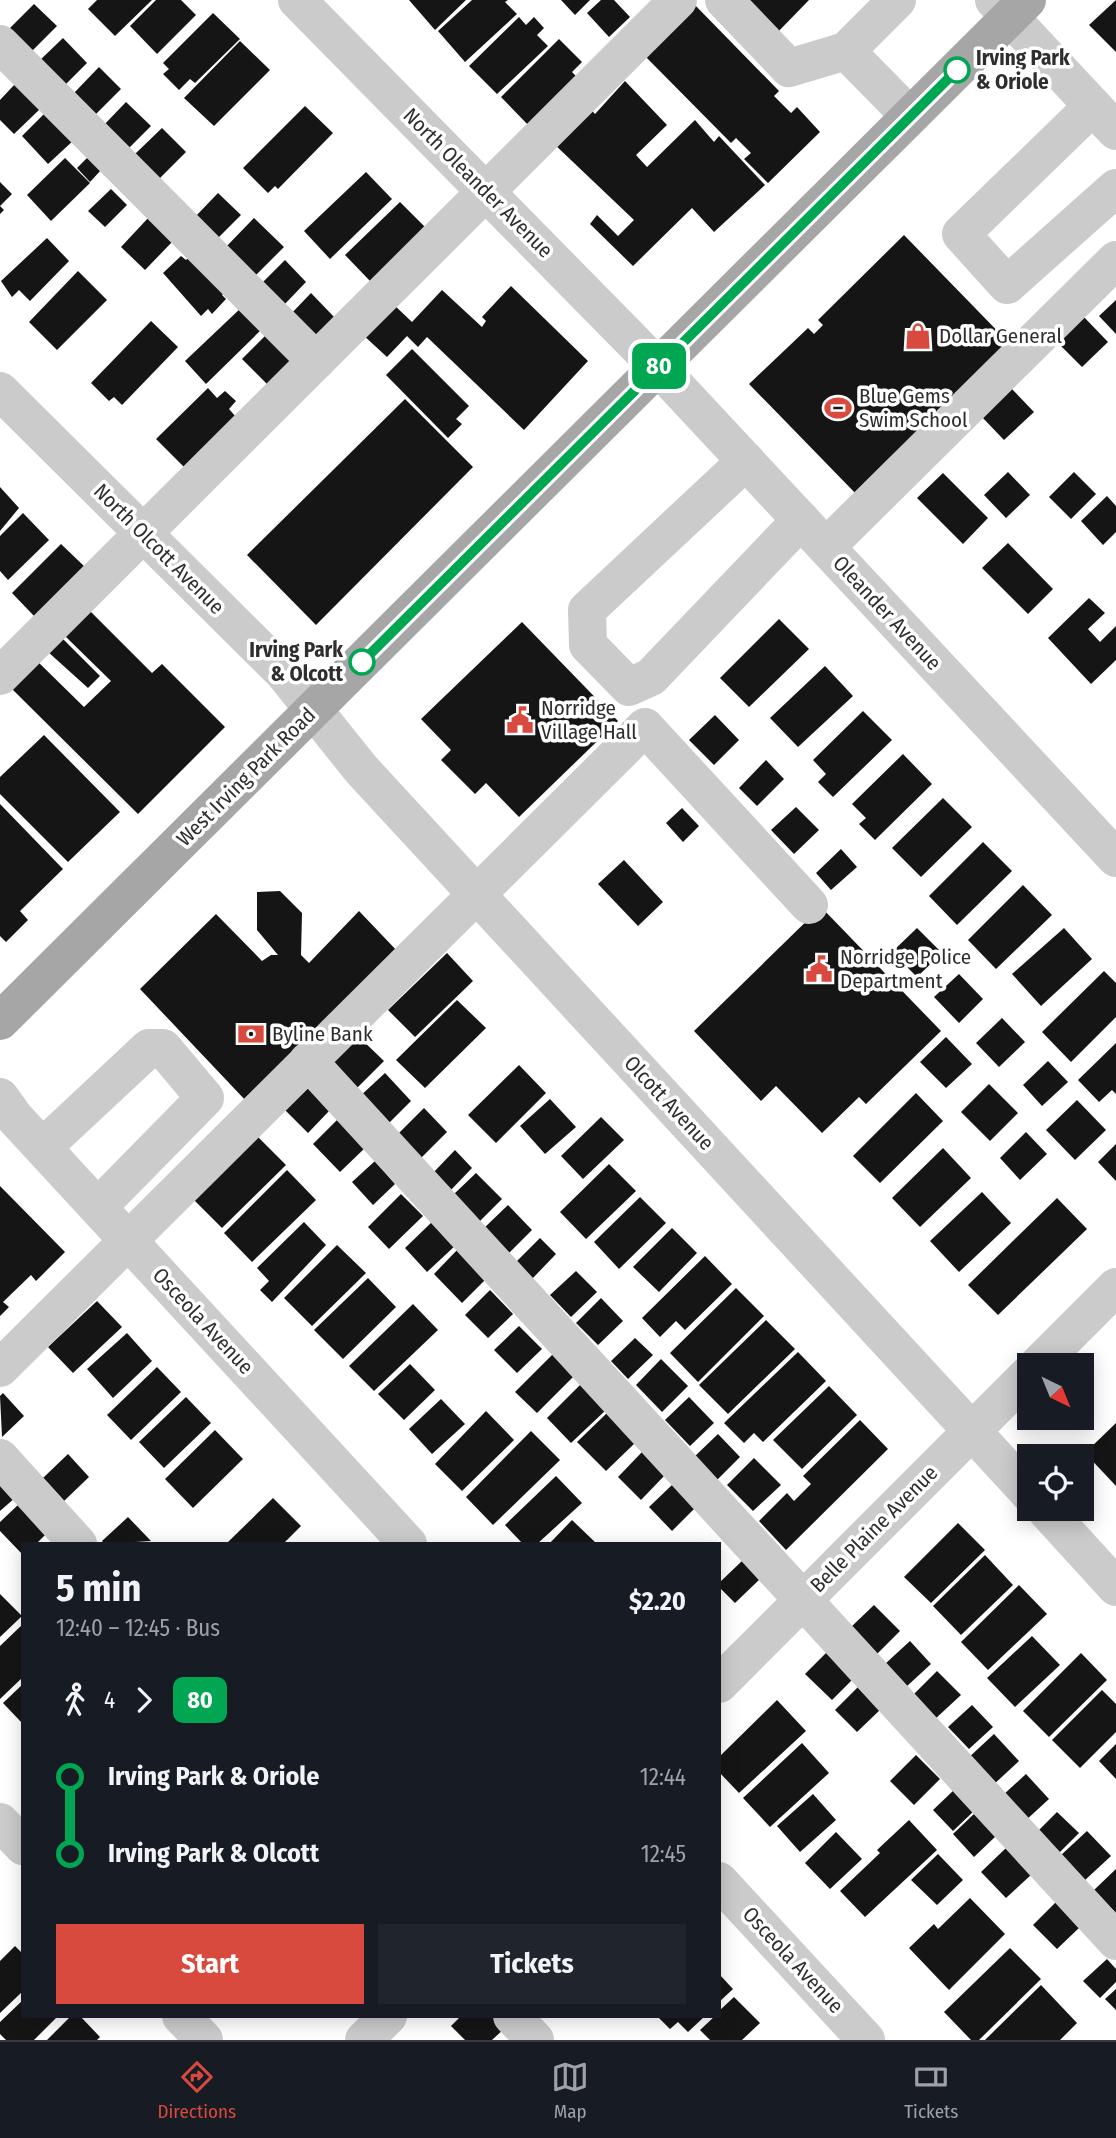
<!DOCTYPE html>
<meta charset="utf-8">
<style>
body{margin:0;font-family:"Fira Sans Condensed",sans-serif;background:#20242c;color:#f1f3f6;height:100vh;display:flex;flex-direction:column;font-size:26px;white-space:nowrap}
*{box-sizing:border-box;margin:0}
p{font-size:23px;color:#9ea1a6}
.icon{flex:none;width:38px;height:38px;fill:none;stroke:currentColor;stroke-width:2;stroke-linecap:round;stroke-linejoin:round}
.map{position:relative;flex:1;overflow:hidden}
.details{position:absolute;left:21px;top:1542px;width:700px;height:476px;display:flex;flex-direction:column;background:#171b24;border-radius:0px;box-shadow:0 4px 18px #0003}
.details>*{flex:none}
.badge{padding:0 14px;border-radius:10px;font-size:24px;line-height:46px}
.needle{width:46px;rotate:137deg}
.fabs{position:absolute;left:1017px;top:1353px;display:grid;gap:14px}
.fabs a{display:grid;place-items:center;width:77px;height:77px;border-radius:0px;background:#171b24;box-shadow:0 4px 18px #0003;font-size:35px}
.map>.badge{position:absolute;translate:-50% -50%;box-shadow:0 0 0 4px #fff}
.legs{display:flex;align-items:center;gap:10px;height:77px;padding:0 35px;font-size:23px}
.legs p{margin-inline-start:auto}
.overview{display:flex;align-items:center;justify-content:space-between;height:119px;padding:0 35px}
h1{font-size:38px;font-weight:700;line-height:52px}
.primary-button{display:flex;gap:14px;margin-top:auto;padding:14px 35px}
.primary-button a{flex:1;height:80px;border-radius:0px;background:#d74a3d;color:#fff;font-size:28px;font-weight:700;line-height:80px;text-align:center}
.primary-button a+a{background:#20242c;color:#f1f3f6}
ul{padding:0 35px;list-style:none}
li{display:flex;align-items:center;gap:24px;height:77px;font-size:26px}
li i{display:grid;place-items:center;width:10px;height:100%;margin:0 9px;background:currentColor}
li i::after{content:'';width:18px;height:18px;margin:-9px;border:5px solid;border-radius:50%;background:#171b24}
li p{margin-inline-start:auto}
li:first-child i{background:linear-gradient(#0000 50%,currentColor 0)}
li:last-child i{background:linear-gradient(currentColor 50%,#0000 0)}
.menu{display:flex;justify-content:space-around;align-items:center;height:98px;border-top:2px solid #363941;background:#171b24;font-size:19px;color:#9ea1a6}
.menu a{display:grid;justify-items:center;gap:4px}
.menu .selected{color:#d74a3d}
.map>svg:first-child{display:block}
</style>
<div class="map">
<svg width="1116" height="2040" viewBox="0 0 1116 2040">
<rect width="100%" height="100%" fill="#fff"/>
<g fill="#151515">
<polygon points="97,0 152,0 115,36 88,9"/>
<polygon points="156,0 181,0 196,15 157,54 130,26"/>
<polygon points="409,0 466,0 435,30"/>
<polygon points="472,0 508,0 505,2 517,14 465,62 438,31"/>
<polygon points="561,0 590,0 575,15"/>
<polygon points="601,0 614,0 630,17 609,37 587,13"/>
<polygon points="738,0 809,0 775,35"/>
<polygon points="1116,0 1116,52 1089,25"/>
<polygon points="693,3 779,91 774,96 791,113 797,107 820,132 768,183 744,159 751,153 736,138 731,143 642,53"/>
<polygon points="34,4 57,26 29,54 7,31"/>
<polygon points="213,13 240,39 195,83 190,79 179,90 163,74 169,69 163,63"/>
<polygon points="519,17 526,25 534,17 544,28 537,35 548,46 497,94 469,66"/>
<polygon points="63,38 87,63 62,88 37,63"/>
<polygon points="559,39 582,62 572,72 579,79 530,127 501,97"/>
<polygon points="240,41 270,70 214,126 184,98"/>
<polygon points="99,67 121,89 96,114 74,93"/>
<polygon points="625,81 667,125 636,155 647,167 695,120 714,142 719,136 765,185 714,232 692,208 633,266 590,224 597,215 618,236 634,220 552,142 588,106 595,114"/>
<polygon points="15,84 40,109 14,134 0,120 0,100"/>
<polygon points="126,102 151,126 127,150 102,127"/>
<polygon points="305,106 333,133 278,189 275,186 268,193 243,168"/>
<polygon points="47,111 75,139 48,164 22,136"/>
<polygon points="162,128 186,152 159,179 135,154"/>
<polygon points="89,156 102,169 90,182 77,168"/>
<polygon points="65,158 90,183 51,221 27,195"/>
<polygon points="366,172 392,199 330,259 304,231"/>
<polygon points="0,182 12,194 0,206 4,210 0,214"/>
<polygon points="111,189 127,205 105,227 88,211"/>
<polygon points="218,193 241,215 217,239 195,217"/>
<polygon points="400,202 427,229 371,282 345,255"/>
<polygon points="149,217 173,241 145,270 121,247"/>
<polygon points="254,218 284,247 251,280 222,251"/>
<polygon points="904,235 1013,347 859,497 749,384 808,328 814,334 823,325 818,320"/>
<polygon points="47,238 69,261 30,301 19,290 12,297 1,281"/>
<polygon points="192,254 227,290 222,295 226,299 212,314 208,309 201,316 163,273 181,256 186,260"/>
<polygon points="285,260 306,282 282,307 260,285"/>
<polygon points="78,271 107,300 57,350 29,322"/>
<polygon points="511,286 588,361 524,430 427,337 418,347 407,336 387,357 362,334 392,303 412,322 442,290 482,327 486,321 482,317"/>
<polygon points="311,293 336,319 313,341 288,317"/>
<polygon points="1116,300 1116,334 1099,316"/>
<polygon points="243,306 263,328 206,384 185,361"/>
<polygon points="1082,315 1108,342 1082,367 1056,341"/>
<polygon points="151,321 178,347 122,405 114,397 109,401 91,383"/>
<polygon points="266,335 292,360 268,385 242,359"/>
<polygon points="412,349 469,406 456,419 462,424 448,438 386,375"/>
<polygon points="208,388 217,398 225,391 236,401 229,409 236,417 185,468 156,439"/>
<polygon points="1011,388 1034,412 1004,440 981,416"/>
<polygon points="405,399 473,467 316,625 247,555"/>
<polygon points="1008,472 1030,495 1006,518 984,495"/>
<polygon points="1074,472 1096,494 1071,519 1049,497"/>
<polygon points="943,473 988,518 963,544 917,498"/>
<polygon points="0,487 19,508 0,531"/>
<polygon points="1107,496 1116,506 1116,532 1103,545 1081,521"/>
<polygon points="23,513 49,540 8,580 0,571 0,536"/>
<polygon points="1008,543 1053,589 1028,614 982,568"/>
<polygon points="61,544 85,567 35,617 12,593"/>
<polygon points="1089,598 1105,613 1088,629 1100,642 1116,626 1116,660 1091,684 1048,638"/>
<polygon points="90,611 152,673 162,664 225,727 138,814 9,686 35,659 84,707 111,681 65,636"/>
<polygon points="779,619 809,649 749,707 720,678"/>
<polygon points="522,622 618,721 519,817 486,783 475,794 441,760 451,750 421,719"/>
<polygon points="61,637 100,676 88,688 47,651"/>
<polygon points="825,666 853,696 798,747 770,718"/>
<polygon points="863,711 892,740 833,797 818,782 826,774 813,760"/>
<polygon points="715,715 739,740 714,765 689,740"/>
<polygon points="44,735 120,812 68,862 0,794 0,777"/>
<polygon points="903,754 932,784 875,840 859,824 866,818 852,804"/>
<polygon points="766,760 784,779 757,806 739,788"/>
<polygon points="943,798 972,827 921,877 892,848"/>
<polygon points="0,804 63,869 20,911 28,920 6,942 0,936"/>
<polygon points="796,807 819,830 794,854 771,830"/>
<polygon points="682,808 699,826 683,842 666,823"/>
<polygon points="983,842 1012,871 957,925 929,896"/>
<polygon points="841,849 857,867 831,890 816,873"/>
<polygon points="624,860 663,902 638,926 598,884"/>
<polygon points="1023,885 1052,915 996,969 968,940"/>
<polygon points="280,891 302,913 301,955 309,963 359,911 400,954 248,1103 140,989 216,914 262,961 271,955 278,955 257,930 257,892"/>
<polygon points="821,907 941,1031 866,1104 859,1097 822,1133 776,1086 761,1101 694,1031"/>
<polygon points="917,928 942,953 917,977 892,952"/>
<polygon points="1064,928 1092,959 1041,1006 1012,974"/>
<polygon points="447,953 473,981 415,1037 388,1010"/>
<polygon points="1104,971 1116,983 1116,1017 1071,1062 1042,1032"/>
<polygon points="959,974 983,999 959,1023 934,997"/>
<polygon points="457,1000 486,1028 425,1088 396,1060"/>
<polygon points="1002,1018 1025,1042 999,1067 976,1043"/>
<polygon points="358,1036 384,1061 352,1093 327,1068"/>
<polygon points="946,1037 972,1064 946,1088 920,1062"/>
<polygon points="1116,1043 1116,1094 1112,1090 1099,1102 1078,1080"/>
<polygon points="1048,1061 1068,1082 1042,1106 1023,1085"/>
<polygon points="519,1065 546,1093 496,1143 468,1115"/>
<polygon points="385,1073 411,1101 385,1127 358,1098"/>
<polygon points="989,1084 1018,1113 990,1141 961,1112"/>
<polygon points="307,1087 330,1110 308,1133 284,1109"/>
<polygon points="916,1093 943,1121 880,1183 853,1156"/>
<polygon points="550,1099 576,1127 545,1154 520,1126"/>
<polygon points="1077,1100 1106,1130 1075,1160 1046,1130"/>
<polygon points="424,1108 447,1132 420,1159 397,1135"/>
<polygon points="601,1117 624,1140 583,1179 561,1156"/>
<polygon points="339,1118 367,1146 340,1172 313,1144"/>
<polygon points="1026,1132 1047,1154 1020,1180 1000,1158"/>
<polygon points="257,1136 286,1165 222,1228 193,1199"/>
<polygon points="1116,1144 1116,1181 1098,1162"/>
<polygon points="943,1148 971,1178 920,1227 892,1198"/>
<polygon points="455,1150 472,1168 449,1192 432,1174"/>
<polygon points="375,1161 395,1184 373,1205 352,1182"/>
<polygon points="609,1164 636,1191 586,1239 560,1212"/>
<polygon points="287,1170 316,1200 252,1262 224,1233"/>
<polygon points="476,1173 502,1199 479,1222 453,1195"/>
<polygon points="0,1186 65,1252 36,1281 31,1275 3,1302 9,1307 0,1316"/>
<polygon points="982,1192 1011,1223 959,1272 930,1241"/>
<polygon points="401,1194 423,1216 389,1249 368,1227"/>
<polygon points="640,1197 666,1223 619,1269 594,1242"/>
<polygon points="1057,1198 1087,1229 998,1315 968,1285"/>
<polygon points="508,1205 532,1230 507,1255 482,1230"/>
<polygon points="434,1220 457,1244 427,1272 405,1248"/>
<polygon points="304,1222 326,1245 272,1302 260,1290 269,1281 257,1268"/>
<polygon points="672,1228 697,1253 659,1292 633,1267"/>
<polygon points="540,1238 556,1254 532,1279 516,1262"/>
<polygon points="337,1245 366,1273 312,1326 284,1298"/>
<polygon points="458,1249 487,1278 462,1303 434,1274"/>
<polygon points="705,1256 732,1284 685,1330 676,1321 660,1337 642,1318"/>
<polygon points="576,1271 597,1292 571,1317 550,1295"/>
<polygon points="368,1278 396,1307 343,1359 314,1330"/>
<polygon points="736,1288 764,1316 698,1382 670,1353"/>
<polygon points="490,1290 513,1314 488,1338 465,1315"/>
<polygon points="601,1298 623,1321 598,1345 576,1323"/>
<polygon points="97,1301 122,1327 73,1373 48,1347"/>
<polygon points="413,1304 438,1330 374,1391 349,1366"/>
<polygon points="766,1320 795,1349 728,1414 699,1385"/>
<polygon points="519,1326 542,1349 517,1373 494,1350"/>
<polygon points="127,1333 152,1361 113,1398 87,1369"/>
<polygon points="635,1338 653,1355 628,1379 611,1361"/>
<polygon points="798,1352 826,1381 763,1442 754,1433 744,1443 724,1423"/>
<polygon points="553,1354 575,1375 537,1413 515,1392"/>
<polygon points="661,1359 688,1386 662,1412 636,1385"/>
<polygon points="410,1364 435,1390 404,1420 378,1394"/>
<polygon points="157,1367 181,1392 131,1440 107,1415"/>
<polygon points="582,1383 607,1409 571,1443 547,1418"/>
<polygon points="829,1386 857,1415 802,1469 773,1440"/>
<polygon points="3,1393 24,1416 2,1437 0,1396"/>
<polygon points="186,1397 211,1423 164,1468 139,1442"/>
<polygon points="689,1397 714,1423 690,1446 665,1420"/>
<polygon points="441,1399 465,1424 432,1454 409,1429"/>
<polygon points="486,1411 514,1440 462,1491 435,1464"/>
<polygon points="607,1413 636,1442 606,1471 577,1442"/>
<polygon points="860,1420 888,1449 786,1550 759,1521 787,1493 794,1501 811,1484 803,1476"/>
<polygon points="1116,1423 1116,1486 1085,1453"/>
<polygon points="215,1430 243,1459 193,1508 165,1479"/>
<polygon points="531,1431 560,1460 493,1525 466,1497"/>
<polygon points="718,1434 740,1457 716,1481 693,1458"/>
<polygon points="642,1452 665,1475 641,1500 618,1477"/>
<polygon points="68,1454 89,1477 64,1501 43,1478"/>
<polygon points="754,1458 781,1485 753,1511 727,1485"/>
<polygon points="556,1476 582,1503 537,1544 523,1544 505,1525"/>
<polygon points="0,1480 16,1497 0,1511"/>
<polygon points="673,1484 696,1507 672,1531 649,1507"/>
<polygon points="273,1498 301,1526 283,1544 226,1544"/>
<polygon points="19,1504 47,1533 36,1544 23,1544 23,1555 0,1531 0,1522"/>
<polygon points="128,1517 151,1541 104,1544 102,1541"/>
<polygon points="572,1520 597,1544 549,1544"/>
<polygon points="958,1523 985,1550 931,1603 904,1577"/>
<polygon points="985,1555 1013,1585 961,1635 933,1606"/>
<polygon points="743,1560 761,1578 735,1603 719,1587 719,1583"/>
<polygon points="1019,1585 1047,1614 988,1670 961,1642"/>
<polygon points="0,1594 22,1616 0,1637"/>
<polygon points="874,1605 900,1631 876,1655 850,1628"/>
<polygon points="23,1624 23,1677 0,1699 0,1646"/>
<polygon points="1032,1636 1060,1665 1015,1707 987,1678"/>
<polygon points="910,1641 931,1664 906,1687 885,1664"/>
<polygon points="828,1651 855,1677 832,1700 805,1674"/>
<polygon points="1081,1653 1107,1680 1049,1737 1023,1711"/>
<polygon points="937,1671 961,1695 934,1720 912,1696"/>
<polygon points="23,1684 23,1724 3,1703"/>
<polygon points="860,1685 882,1708 857,1732 835,1710"/>
<polygon points="1102,1690 1116,1704 1116,1732 1080,1768 1052,1740"/>
<polygon points="777,1700 806,1731 739,1793 719,1772 719,1757"/>
<polygon points="972,1705 993,1727 969,1749 948,1727"/>
<polygon points="994,1734 1019,1761 991,1787 966,1760"/>
<polygon points="802,1743 829,1773 770,1827 743,1798"/>
<polygon points="1116,1744 1116,1779 1099,1761"/>
<polygon points="916,1755 940,1779 914,1805 890,1781"/>
<polygon points="1026,1774 1049,1799 1025,1821 1002,1796"/>
<polygon points="955,1789 975,1810 953,1831 933,1810"/>
<polygon points="813,1794 836,1820 800,1852 777,1826"/>
<polygon points="976,1812 997,1835 974,1857 953,1834"/>
<polygon points="1057,1812 1079,1833 1058,1854 1036,1833"/>
<polygon points="909,1820 937,1850 865,1917 840,1891 880,1853 877,1850"/>
<polygon points="1087,1831 1111,1856 1084,1881 1060,1856"/>
<polygon points="836,1832 862,1859 830,1889 805,1863"/>
<polygon points="1006,1848 1032,1874 1006,1898 981,1872"/>
<polygon points="938,1854 963,1880 937,1905 911,1880"/>
<polygon points="1116,1869 1116,1913 1094,1890"/>
<polygon points="970,1898 1005,1934 949,1990 909,1948 934,1924 938,1929"/>
<polygon points="1057,1901 1081,1926 1057,1949 1033,1925"/>
<polygon points="15,1946 23,1954 23,1991 0,2013 0,1961"/>
<polygon points="1010,1948 1041,1979 979,2040 971,2040 944,2012"/>
<polygon points="1107,1959 1116,1969 1116,1982 1100,1998 1083,1981"/>
<polygon points="719,1974 733,1989 719,2002"/>
<polygon points="1041,1985 1077,2023 1060,2040 985,2040"/>
<polygon points="1116,1989 1116,2010 1105,1999"/>
<polygon points="734,1997 760,2023 742,2040 710,2040 700,2030 715,2016 719,2016 719,2011"/>
<polygon points="23,2000 23,2016 58,2016 34,2040 6,2040 0,2034 0,2022"/>
<polygon points="71,2016 80,2016 100,2037 97,2040 47,2040"/>
<polygon points="461,2016 494,2016 505,2028 492,2040 465,2040 451,2026"/>
<polygon points="657,2016 705,2016 688,2032 678,2022 670,2029"/>
</g>
<g fill="none" stroke-linecap="round" stroke-linejoin="round">
<g stroke="#cbcbcb" stroke-width="38">
<polyline points="297,0 658,367 1116,858"/>
<polyline points="724,0 789,68 846,51"/>
<polyline points="897,0 846,51 910,116"/>
<polyline points="994,0 1116,131"/>
<polyline points="0,44 316,361"/>
<polyline points="1093,106 961,234 1007,285 1116,188"/>
<polyline points="0,391 284,673 361,769 1029,1493"/>
<polyline points="746,461 587,610 588,645 629,687 651,677 801,520"/>
<polyline points="826,547 1116,260"/>
<polyline points="0,676 678,0"/>
<polyline points="308,1061 1116,1941"/>
<polyline points="0,1097 15,1118 408,1544"/>
<polyline points="43,1147 149,1048 163,1048 205,1098 98,1207"/>
<polyline points="1038,1365 1116,1287"/>
<polyline points="0,1368 645,727 809,905"/>
<polyline points="0,1458 78,1544"/>
<polyline points="1044,1508 1116,1587"/>
<polyline points="719,1684 1029,1374"/>
<polyline points="0,1822 23,1846"/>
<polyline points="719,1881 866,2040"/>
<polyline points="181,2016 204,2040"/>
<polyline points="512,2016 535,2040"/>
<polyline points="364,2040 388,2016"/>
</g>
<polyline stroke="#a6a6a6" stroke-width="38" points="0,1021 1027,0"/>
</g>
<g fill="none" stroke-linecap="round" stroke-linejoin="round">
<defs>
<polyline id="line-1" points="362,662 957,70"/>
</defs>
<use href="#line-1" stroke="#fff" stroke-width="16"/>
<use href="#line-1" stroke="#00a651" stroke-width="10"/>
</g>
<defs>
<symbol id="shop-bare" viewBox="-9 -9 18 18"><path d="M-5-2.5h2.3a2.7 3.5 0 0 1 5.4 0H5L5.5 6h-11ZM-1.5-2.5h3a1.5 2.3 0 0 0-3 0Z" fill="#d74a3d" stroke="#fff" stroke-width="2.5" paint-order="stroke"/></symbol>
<symbol id="stadium-bare" viewBox="-9 -9 18 18"><path d="M0-5a6.5 5 0 1 0 0 10a6.5 5 0 1 0 0-10ZM-3.5-1.8h7v3.6h-7Z" fill="#d74a3d" stroke="#fff" stroke-width="2.5" paint-order="stroke"/></symbol>
<symbol id="civic-bare" viewBox="-9 -9 18 18"><path d="M-.6-6.5H3V-4.5H.6V-3L4-1V1h2V6H-6V1h2V-1L-.6-3ZM-1.2 2.5V6h2.4V2.5Z" fill="#d74a3d" stroke="#fff" stroke-width="2.5" paint-order="stroke"/></symbol>
<symbol id="bank-bare" viewBox="-9 -9 18 18"><path d="M-6-4H6V4H-6ZM0-2.3a2.3 2.3 0 1 0 0 4.6a2.3 2.3 0 1 0 0-4.6Z" fill="#d74a3d" stroke="#fff" stroke-width="2.5" paint-order="stroke"/></symbol>
</defs>
<g fill-rule="evenodd">
<use href="#shop-bare" x="899" y="317" width="38" height="38"/>
<use href="#stadium-bare" x="819" y="389" width="38" height="38"/>
<use href="#civic-bare" x="501" y="701" width="38" height="38"/>
<use href="#civic-bare" x="800" y="950" width="38" height="38"/>
<use href="#bank-bare" x="232" y="1015" width="38" height="38"/>
</g>
<g fill="#fff" stroke="#00a651" stroke-width="3.5">
<circle cx="957" cy="70" r="12"/>
<circle cx="362" cy="662" r="12"/>
</g>
<g text-anchor="middle" stroke-width="7" stroke-linejoin="round" paint-order="stroke">
<g font-size="21" font-weight="bold" fill="#2e2e2e" stroke="#fff" text-anchor="start">
<text x="976" y="65">Irving Park<tspan x="976" dy="24">&amp; Oriole</tspan></text>
<text x="343" y="657" text-anchor="end">Irving Park<tspan x="343" dy="24">&amp; Olcott</tspan></text>
</g>
<g font-size="21" fill="#2e2e2e" stroke="#fff">
<text transform="translate(478 183) rotate(45)" y="7">North Oleander Avenue</text>
<text transform="translate(159 549) rotate(45)" y="7">North Olcott Avenue</text>
<text transform="translate(887 613) rotate(47)" y="7">Oleander Avenue</text>
<text transform="translate(246 777) rotate(-45)" y="7">West Irving Park Road</text>
<text transform="translate(669 1103) rotate(47)" y="7">Olcott Avenue</text>
<text transform="translate(203 1321) rotate(47)" y="7">Osceola Avenue</text>
<text transform="translate(874 1529) rotate(-45)" y="7">Belle Plaine Avenue</text>
<text transform="translate(793 1960) rotate(47)" y="7">Osceola Avenue</text>
</g>
<g font-size="21" fill="#2e2e2e" stroke="#fff" text-anchor="start">
<text x="939" y="343">Dollar General</text>
<text x="859" y="403">Blue Gems<tspan x="859" dy="24">Swim School</tspan></text>
<text x="541" y="715">Norridge<tspan x="541" dy="24">Village Hall</tspan></text>
<text x="840" y="964">Norridge Police<tspan x="840" dy="24">Department</tspan></text>
<text x="272" y="1041">Byline Bank</text>
</g>
</g>
</svg>
<div class="fabs">
<a><svg class="needle" viewBox="-14 -14 28 28"><path d="M0-13l5 13h-10z" fill="#e53935"/><path d="M0 13l5-13h-10z" fill="#9ea1a6"/></svg></a>
<a><svg class="icon" aria-label="locate" viewBox="0 0 24 24"><circle cx="12" cy="12" r="6"/><path d="M12 2v4M12 18v4M2 12h4M18 12h4"/></svg></a>
</div>
<b class="badge" style="left:659px;top:366px;background:#00a651;color:#fff">80</b>
<section class="details">
<div class="overview"><div><h1>5 min</h1><p>12:40 – 12:45 · Bus</p></div><b>$2.20</b></div>
<div class="legs"><svg class="icon" aria-label="walk" viewBox="0 0 24 24"><circle cx="13" cy="4" r="2"/><path d="M13 8l-2 6 4 7M11 14l-3 7M7 12l3-4h3l4 4"/></svg>4<svg class="icon" aria-label="forward" viewBox="0 0 24 24"><path d="M9 5l7 7-7 7"/></svg><b class="badge" style="background:#00a651;color:#fff">80</b></div>
<ul>
<li><i style="color:#00a651"></i><b>Irving Park &amp; Oriole</b><p>12:44</p></li>
<li><i style="color:#00a651"></i><b>Irving Park &amp; Olcott</b><p>12:45</p></li>
</ul>
<div class="primary-button"><a>Start</a><a>Tickets</a></div>
</section>
</div>
<nav class="menu">
<a class="selected"><svg class="icon" aria-label="directions" viewBox="0 0 24 24"><path d="M12 3l9 9-9 9-9-9zM9 14v-3h6M13 9l2 2-2 2"/></svg>Directions</a>
<a><svg class="icon" aria-label="map" viewBox="0 0 24 24"><path d="M3 6l6-2 6 2 6-2v14l-6 2-6-2-6 2zM9 4v14M15 6v14"/></svg>Map</a>
<a><svg class="icon" aria-label="tickets" viewBox="0 0 24 24"><path d="M3 7h18v10H3zM15 7v10"/></svg>Tickets</a>
</nav>
